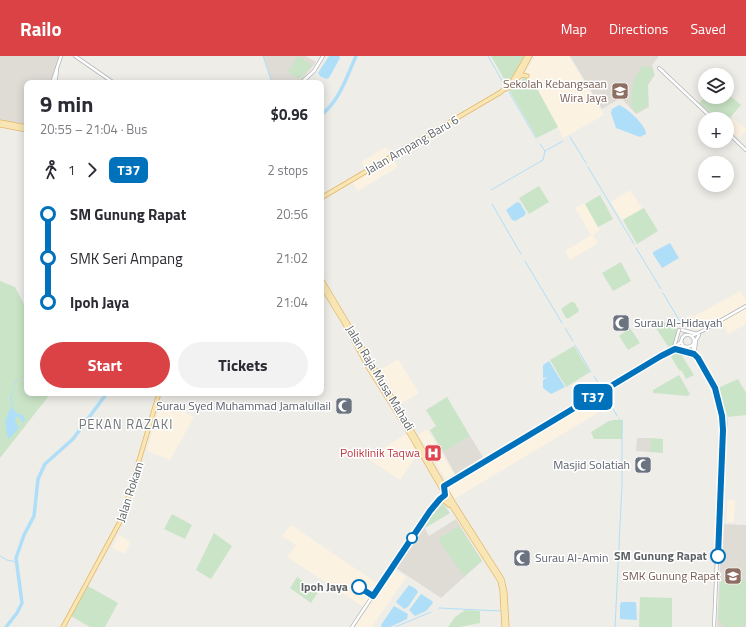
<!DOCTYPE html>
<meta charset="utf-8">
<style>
body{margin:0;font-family:"Titillium Web",sans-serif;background:#f2f2f3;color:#2b2b33;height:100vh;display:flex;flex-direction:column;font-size:15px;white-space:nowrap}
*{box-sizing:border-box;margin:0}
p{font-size:13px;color:#7c7c81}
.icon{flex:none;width:22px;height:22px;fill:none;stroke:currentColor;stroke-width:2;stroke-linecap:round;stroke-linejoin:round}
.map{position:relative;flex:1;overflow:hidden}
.sheet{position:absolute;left:24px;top:24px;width:300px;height:316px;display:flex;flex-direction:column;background:#fff;border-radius:8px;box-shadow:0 2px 10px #0003}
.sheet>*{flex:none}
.badge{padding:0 8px;border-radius:6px;font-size:14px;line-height:26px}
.controls{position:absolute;left:698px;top:12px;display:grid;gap:8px}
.controls a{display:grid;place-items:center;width:36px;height:36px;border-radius:50%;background:#fff;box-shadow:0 2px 10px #0003;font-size:20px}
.map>.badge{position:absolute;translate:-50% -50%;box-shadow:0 0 0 2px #fff}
.legs{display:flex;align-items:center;gap:6px;height:44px;padding:0 16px;font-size:13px}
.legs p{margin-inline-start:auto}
.headline{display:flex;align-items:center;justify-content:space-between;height:68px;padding:0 16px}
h1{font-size:22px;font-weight:700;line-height:30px}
.cta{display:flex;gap:8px;margin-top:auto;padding:8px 16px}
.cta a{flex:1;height:46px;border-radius:24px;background:#da4246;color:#fff;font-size:16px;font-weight:700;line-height:46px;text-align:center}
.cta a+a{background:#f2f2f3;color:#2b2b33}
ul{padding:0 16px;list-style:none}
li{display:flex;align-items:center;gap:14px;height:44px;font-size:15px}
li i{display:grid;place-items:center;width:6px;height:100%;margin:0 5px;background:currentColor}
li i::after{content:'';width:10px;height:10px;margin:-5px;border:3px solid;border-radius:50%;background:#fff}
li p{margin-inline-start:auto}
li:first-child i{background:linear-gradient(#0000 50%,currentColor 0)}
li:last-child i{background:linear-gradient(currentColor 50%,#0000 0)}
header{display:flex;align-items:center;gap:24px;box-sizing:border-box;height:56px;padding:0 20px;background:#da4246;color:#fff}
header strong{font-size:19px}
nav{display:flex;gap:22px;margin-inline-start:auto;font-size:14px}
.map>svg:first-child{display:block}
</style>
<header>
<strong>Railo</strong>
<nav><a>Map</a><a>Directions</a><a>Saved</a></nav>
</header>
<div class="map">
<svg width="746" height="571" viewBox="0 0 746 571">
<rect width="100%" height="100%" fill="#efede8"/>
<g fill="#fbf2e1">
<polygon points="535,0 569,0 604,59 563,82 535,29 523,20"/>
<polygon points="733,62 746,73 746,75 739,82 727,71 727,68"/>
<polygon points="386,91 398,111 358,135 351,124 366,115 361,106"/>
<polygon points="630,134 642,152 622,164 611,146"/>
<polygon points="584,147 600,174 593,179 598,187 570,204 565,195 591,179 575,152"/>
<polygon points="740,235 746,244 746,268 728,278 721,265 700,276 695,272 685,270 682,265 691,259 693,261"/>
<polygon points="398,303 419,337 400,348 380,314"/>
<polygon points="604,338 611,349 454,443 447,431"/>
<polygon points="161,345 194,361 170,404 147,395"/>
<polygon points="427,373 455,419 446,424 418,378"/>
<polygon points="409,376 420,395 400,424 367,402"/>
<polygon points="727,444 735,444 734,466 727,467"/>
<polygon points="291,469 380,529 392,512 406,521 372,571 352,571 365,552 287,501 296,489 282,480"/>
<polygon points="119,479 131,486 124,498 112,492"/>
</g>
<g fill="#dfdcd6">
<polygon points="0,0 60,0 50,26 27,27 27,69 0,64"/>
<polygon points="263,0 306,0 316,6 302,24 298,27 280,27 281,24 272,26"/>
<polygon points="570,0 659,0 652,9 655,19 648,29 649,51 636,58 621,42 602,53"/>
<polygon points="470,380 483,401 455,418 443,396"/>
<polygon points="637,382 650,382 650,396 636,395"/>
<polygon points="456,463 482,505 441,542 396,512 424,471 429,480"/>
<polygon points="722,468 746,469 746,571 717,571"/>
</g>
<g fill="#cae4c7">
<polygon points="298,0 312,9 299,23 288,16"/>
<polygon points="491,0 524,0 515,18 507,28"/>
<path d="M643,10L652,12L654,18L648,28V50L637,57L631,50C632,36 632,20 643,10Z"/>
<polygon points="525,21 535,29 558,71 537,82 509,34"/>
<polygon points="727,37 741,49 727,65 727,63 717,63 699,47 705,41 727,41"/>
<polygon points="539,130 549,146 529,158 519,142"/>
<polygon points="600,139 613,163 598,171 585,148"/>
<polygon points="644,152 658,175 637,188 623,164"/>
<polygon points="621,206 631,225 613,235 602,217"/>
<polygon points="0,225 15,231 27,254 27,337 51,337 0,402"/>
<polygon points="571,246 574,246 579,254 578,256 569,262 566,262 561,253"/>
<polygon points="671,263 678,275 674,289 669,292 656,272"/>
<polygon points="630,272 640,287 628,294 619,280"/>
<polygon points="574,290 590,316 566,331 550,304"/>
<polygon points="676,296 683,298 682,300 694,319 686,323 682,315 679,314 670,299"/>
<polygon points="679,319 690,338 688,340 653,337 653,334"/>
<polygon points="738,323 746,337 746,359 728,361 718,332"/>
<polygon points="447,341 470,380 443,396 430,374 436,370 426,354"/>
<polygon points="614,364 623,364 622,383 594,383 591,376 609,365"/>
<polygon points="650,382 663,383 663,397 650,396"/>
<polygon points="441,445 450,457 425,472 424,470"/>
<polygon points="172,458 192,469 185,483 164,473"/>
<polygon points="459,470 482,505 464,520 438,483"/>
<polygon points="214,477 232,490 211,523 196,514"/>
<polygon points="724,516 746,517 746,518 737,518 746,525 746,569 741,571 725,571 718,563 720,528 725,521 732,518 724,518"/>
<polygon points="297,521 318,536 311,547 290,532"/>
<polygon points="88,530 118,547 105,571 90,571 71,560"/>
<polygon points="640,541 672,542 672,571 639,571"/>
<polygon points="465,554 480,555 480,567 459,571 448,571 455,561"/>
</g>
<g fill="#afdff8">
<polygon points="329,0 339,0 340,2 329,22 326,23 320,20 318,17"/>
<path d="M619,49C627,52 646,69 646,78L640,81L616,72L611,57L612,53Z"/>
<polygon points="517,146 520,147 526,157 524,160 515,165 512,164 506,154"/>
<polygon points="670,187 679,202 662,212 653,198 653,196"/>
<polygon points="549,305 565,331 551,338 543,332 543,324 548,321 543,322 543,309"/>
<path d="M16,323H17V325C11,334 7,358 23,359L25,365L23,367L19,361H16L15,365L19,372L9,383L8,382C7,375 3,367 7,360C8,357 10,354 12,351L10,343Z"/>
<polygon points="409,529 416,533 418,536 408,551 404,553 396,546"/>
<polygon points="421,538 432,545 433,547 426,555 415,560 409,554"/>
<polygon points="621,546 635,546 636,547 637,564 620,563 620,549"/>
<polygon points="394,550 408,558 407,563 390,571 382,571 381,569"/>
</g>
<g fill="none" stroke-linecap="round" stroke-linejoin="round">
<g stroke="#afdff8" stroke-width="1">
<polyline points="263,0 272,27"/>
<polyline points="488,0 504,28"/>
<polyline points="509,36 536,82"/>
<polyline points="570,81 586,107"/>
<polyline points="545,95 563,85"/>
<polyline points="588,111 634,188"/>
<polyline points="491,134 543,104 545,95 540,88"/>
<polyline points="492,148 521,198"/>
<polyline points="636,192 661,233"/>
<polyline points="525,205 562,267"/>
<polyline points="663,237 682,269"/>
<polyline points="565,272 573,285"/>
<polyline points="575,289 591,316"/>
<polyline points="698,296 718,329"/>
<polyline points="594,320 602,333"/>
<polyline points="719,333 727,362 727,371"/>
<polyline points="605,338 617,360"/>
<polyline points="723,437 726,376"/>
<polyline points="0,500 7,504 16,506"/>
<polyline points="439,552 501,555"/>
<polyline points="395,571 431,556"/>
<polyline points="615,571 622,429 622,367 619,363"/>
</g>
<g stroke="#afdff8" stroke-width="3.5">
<path d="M321,59C339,46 347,20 356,0"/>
<polyline points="6,571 17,557 22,547 16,502 24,479 34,460 38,423 45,408 73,383 107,337"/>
</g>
<defs>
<g id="minor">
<polyline points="75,0 114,27"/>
<polyline points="659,12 713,63"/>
<polyline points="52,27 61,0"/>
<polyline points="55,27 57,15"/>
<polyline points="301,27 314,15 323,0"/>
<polyline points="727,76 746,94"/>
<polyline points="682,274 697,278"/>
<polyline points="692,280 704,274 746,250"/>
<polyline points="674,291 679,274"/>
<polyline points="684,291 681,286 682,282 685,279 690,279 694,283 693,292 715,332 723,364 714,571"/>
<polyline points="675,293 694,297"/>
<polyline points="695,293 696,284 699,279"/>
<polyline points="671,294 681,290 688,291 693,289"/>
<polyline points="442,429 459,418 478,409"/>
<polyline points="443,430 475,412 513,388 671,294 681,286"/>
<polyline points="432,453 440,443 445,439"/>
<polyline points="352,571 436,445 444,437"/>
</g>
<g id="major">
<polyline points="519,21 522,19 527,20"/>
<path d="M506,33C518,26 524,11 530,0"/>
<polyline points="0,66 27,71"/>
<polyline points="0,69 27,74"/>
<polyline points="321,142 501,36 513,24 527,0"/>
<polyline points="321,223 405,363 453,446 502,523 505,536 507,571"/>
<polyline points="321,229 345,268 368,311 404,368 453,452 500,525 502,535 504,571"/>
<polyline points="438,445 443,444 449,449"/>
<polyline points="63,571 122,462 159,337"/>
</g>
</defs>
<use href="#minor" stroke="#b2b5b8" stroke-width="4"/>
<use href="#major" stroke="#e5b76b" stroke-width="5"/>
<use href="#minor" stroke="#fff" stroke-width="2.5"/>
<use href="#major" stroke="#f8e6b4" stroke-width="3.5"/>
</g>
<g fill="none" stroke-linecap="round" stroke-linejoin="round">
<defs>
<polyline id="line-1" points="359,531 373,540 430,455 440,443 445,439 444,430 661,300 675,293 694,298 698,302 715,332 722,360 723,374 718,500"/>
</defs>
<use href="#line-1" stroke="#fff" stroke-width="9"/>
<use href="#line-1" stroke="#0072bc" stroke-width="6"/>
</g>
<defs>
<symbol id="school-square" viewBox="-11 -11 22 22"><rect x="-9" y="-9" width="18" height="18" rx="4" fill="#8d6e63" stroke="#fff"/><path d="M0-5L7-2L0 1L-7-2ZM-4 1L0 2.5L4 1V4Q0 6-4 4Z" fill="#fff"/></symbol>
<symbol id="mosque-square" viewBox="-11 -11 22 22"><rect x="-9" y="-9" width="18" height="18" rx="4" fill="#6b7280" stroke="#fff"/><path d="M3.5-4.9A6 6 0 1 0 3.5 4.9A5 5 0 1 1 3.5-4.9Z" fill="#fff"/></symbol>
<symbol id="hospital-square" viewBox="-11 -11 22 22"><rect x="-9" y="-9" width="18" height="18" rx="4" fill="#e0444e" stroke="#fff"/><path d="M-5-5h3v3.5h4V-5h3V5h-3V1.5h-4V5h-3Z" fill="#fff"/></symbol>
</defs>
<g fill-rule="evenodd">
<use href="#school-square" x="610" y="25" width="20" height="20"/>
<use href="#mosque-square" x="611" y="257" width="20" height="20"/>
<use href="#mosque-square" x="334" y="340" width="20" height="20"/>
<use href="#hospital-square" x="423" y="387" width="20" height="20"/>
<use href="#mosque-square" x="633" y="399" width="20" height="20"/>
<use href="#mosque-square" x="512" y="492" width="20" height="20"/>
<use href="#school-square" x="723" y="510" width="20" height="20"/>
</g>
<g fill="#fff" stroke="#0072bc" stroke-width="2">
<circle cx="412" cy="482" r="5"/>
<circle cx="718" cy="500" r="7"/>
<circle cx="359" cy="531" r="7"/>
</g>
<g text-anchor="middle" stroke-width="3" stroke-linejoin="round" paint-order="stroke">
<g font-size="12" fill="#785e54" stroke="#fff" text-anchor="end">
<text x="607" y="32">Sekolah Kebangsaan<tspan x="607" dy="14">Wira Jaya</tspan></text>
<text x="720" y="524">SMK Gunung Rapat</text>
</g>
<g font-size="12" fill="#5f6366" stroke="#fff">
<text transform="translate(412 89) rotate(-30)" y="4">Jalan Ampang Baru 6</text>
<text transform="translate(380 322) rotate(59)" y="4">Jalan Raja Musa Mahadi</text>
<text transform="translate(130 436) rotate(-72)" y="4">Jalan Rokam</text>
</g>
<g font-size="12" fill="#5b616d" stroke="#fff" text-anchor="start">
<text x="634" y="271">Surau Al-Hidayah</text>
<text x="331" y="354" text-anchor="end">Surau Syed Muhammad Jamalullail</text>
<text x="630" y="413" text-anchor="end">Masjid Solatiah</text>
<text x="535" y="506">Surau Al-Amin</text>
</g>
<g font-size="12" fill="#be3a42" stroke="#fff" text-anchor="end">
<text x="420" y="401">Poliklinik Taqwa</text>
</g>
<g font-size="12" font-weight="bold" fill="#5f6366" stroke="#fff" text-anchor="end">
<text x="707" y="504">SM Gunung Rapat</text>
<text x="348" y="535">Ipoh Jaya</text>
</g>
<g font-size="13" letter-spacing="1" fill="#707578" stroke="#fff">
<text x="126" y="373">PEKAN RAZAKI</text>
</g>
</g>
</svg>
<div class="controls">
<a><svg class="icon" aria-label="layers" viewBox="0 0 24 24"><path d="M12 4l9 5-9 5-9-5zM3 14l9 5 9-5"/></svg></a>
<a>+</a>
<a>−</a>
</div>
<b class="badge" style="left:593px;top:341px;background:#0072bc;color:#fff">T37</b>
<section class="sheet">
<div class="headline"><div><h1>9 min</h1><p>20:55 – 21:04 · Bus</p></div><b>$0.96</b></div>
<div class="legs"><svg class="icon" aria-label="walk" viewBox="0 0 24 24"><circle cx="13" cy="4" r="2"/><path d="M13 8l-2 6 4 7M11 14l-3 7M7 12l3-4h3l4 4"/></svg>1<svg class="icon" aria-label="forward" viewBox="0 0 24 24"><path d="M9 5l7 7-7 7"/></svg><b class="badge" style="background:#0072bc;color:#fff">T37</b><p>2 stops</p></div>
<ul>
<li><i style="color:#0072bc"></i><b>SM Gunung Rapat</b><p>20:56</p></li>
<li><i style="color:#0072bc"></i><span>SMK Seri Ampang</span><p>21:02</p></li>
<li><i style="color:#0072bc"></i><b>Ipoh Jaya</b><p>21:04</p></li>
</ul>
<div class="cta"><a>Start</a><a>Tickets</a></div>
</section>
</div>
